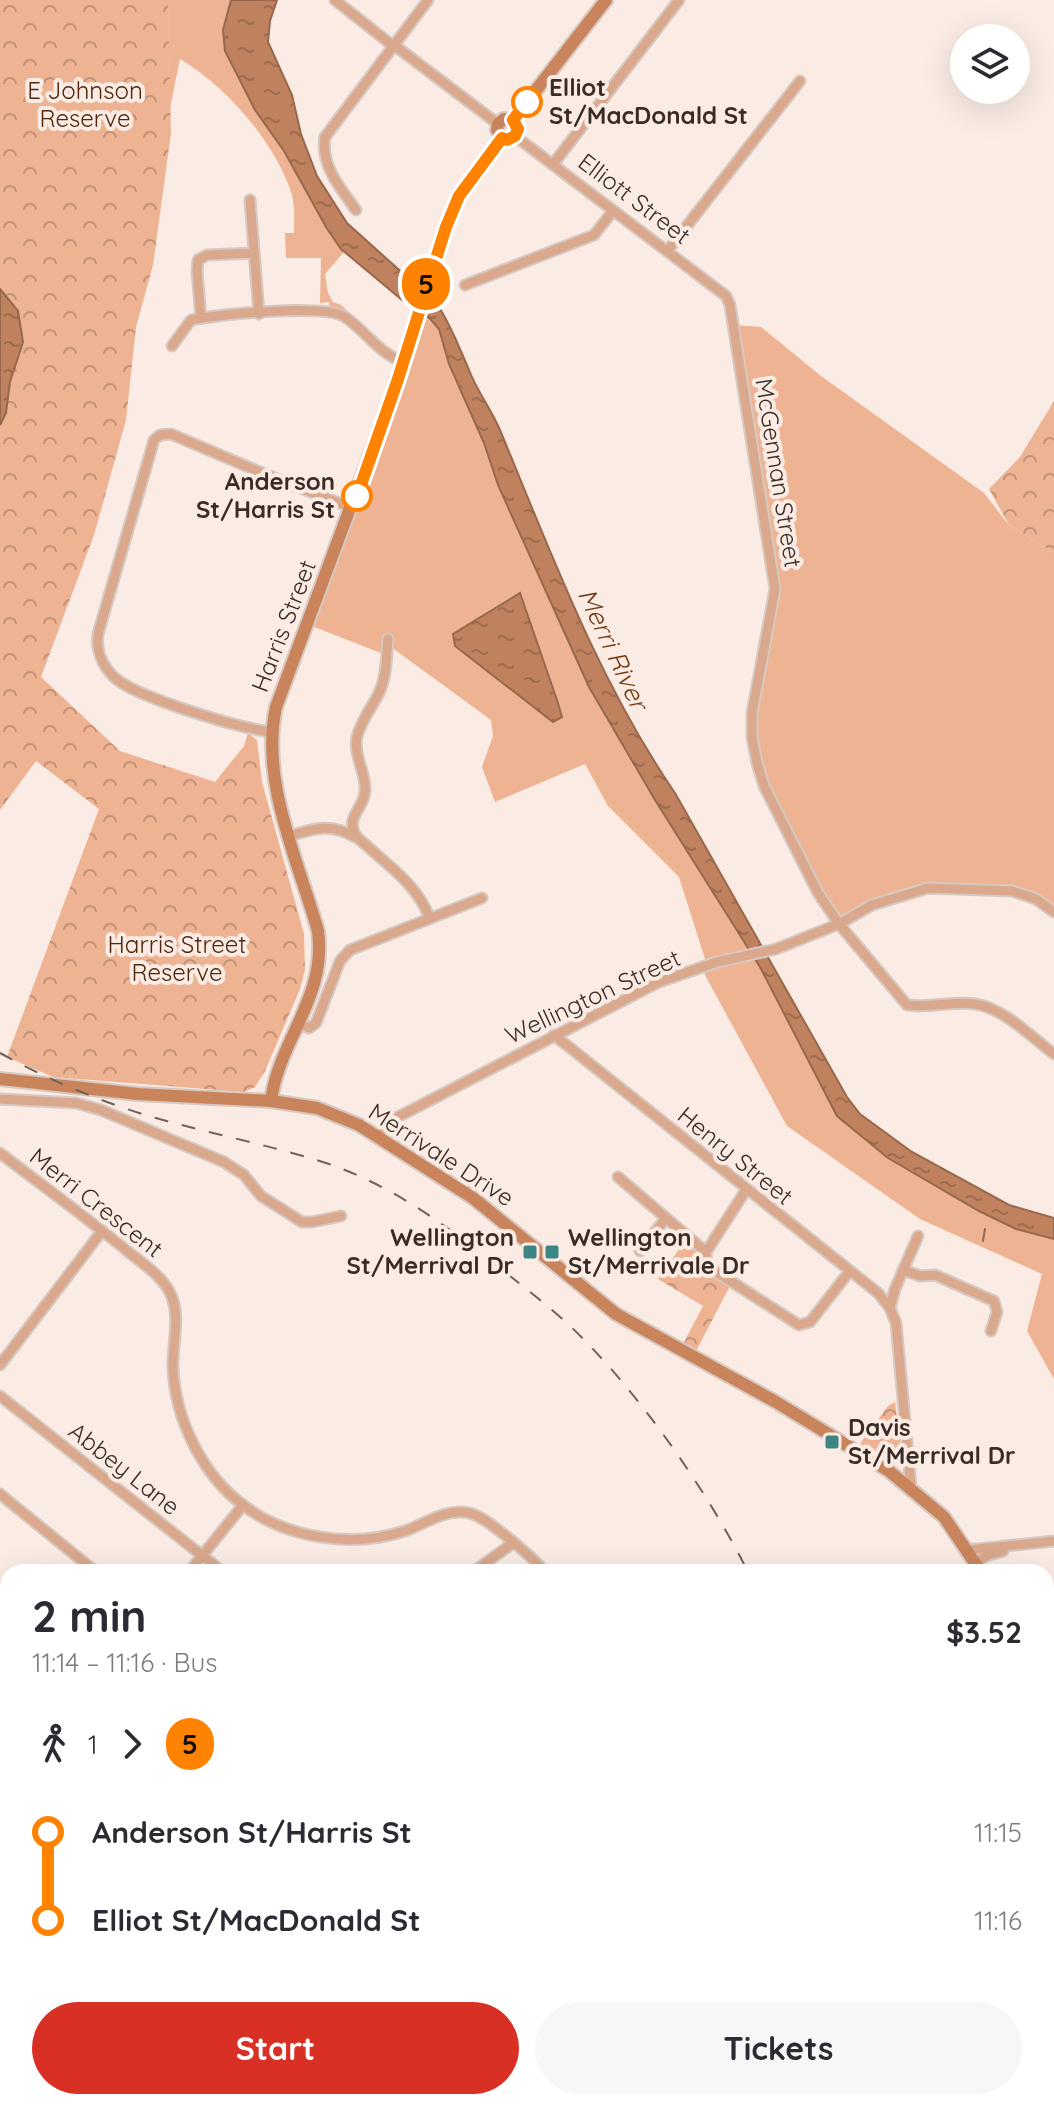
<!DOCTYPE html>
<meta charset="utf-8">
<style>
body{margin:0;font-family:Quicksand,sans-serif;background:#f7f7f7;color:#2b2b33;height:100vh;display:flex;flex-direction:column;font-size:30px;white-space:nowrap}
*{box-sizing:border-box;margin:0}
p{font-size:26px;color:#7c7c81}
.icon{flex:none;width:44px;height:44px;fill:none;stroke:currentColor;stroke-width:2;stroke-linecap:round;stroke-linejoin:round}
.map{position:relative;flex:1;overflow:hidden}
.drawer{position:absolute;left:0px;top:1564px;width:1054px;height:546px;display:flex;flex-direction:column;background:#fff;border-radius:24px 24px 0 0;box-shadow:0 8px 32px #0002}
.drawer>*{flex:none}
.badge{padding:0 16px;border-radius:26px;font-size:28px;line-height:52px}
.fabs{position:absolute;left:950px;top:24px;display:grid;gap:16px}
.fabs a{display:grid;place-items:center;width:80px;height:80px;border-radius:50%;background:#fff;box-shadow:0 8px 32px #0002;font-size:40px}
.map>.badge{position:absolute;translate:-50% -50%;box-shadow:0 0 0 4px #fff}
.legs{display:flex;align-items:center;gap:12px;height:88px;padding:0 32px;font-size:26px}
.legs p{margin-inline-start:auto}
.overview{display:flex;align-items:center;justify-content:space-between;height:136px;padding:0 32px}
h1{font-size:44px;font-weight:800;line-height:60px}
.primary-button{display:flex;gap:16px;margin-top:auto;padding:16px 32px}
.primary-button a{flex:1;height:92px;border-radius:48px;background:#d93025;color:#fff;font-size:32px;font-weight:800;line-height:92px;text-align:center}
.primary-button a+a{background:#f7f7f7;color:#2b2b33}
ul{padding:0 32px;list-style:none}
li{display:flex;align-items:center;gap:28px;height:88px;font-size:30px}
li i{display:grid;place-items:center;width:12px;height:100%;margin:0 10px;background:currentColor}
li i::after{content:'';width:20px;height:20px;margin:-10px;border:6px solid;border-radius:50%;background:#fff}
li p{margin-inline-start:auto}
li:first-child i{background:linear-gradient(#0000 50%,currentColor 0)}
li:last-child i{background:linear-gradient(currentColor 50%,#0000 0)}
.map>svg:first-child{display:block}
</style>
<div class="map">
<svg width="1054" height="2109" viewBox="0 0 1054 2109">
<defs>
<pattern id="park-crowns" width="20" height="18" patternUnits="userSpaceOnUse" patternTransform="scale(2)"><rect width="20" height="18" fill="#eeb392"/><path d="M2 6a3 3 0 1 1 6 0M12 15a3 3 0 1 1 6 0" fill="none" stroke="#c29277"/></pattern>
<pattern id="water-ripples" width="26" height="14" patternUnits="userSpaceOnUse" patternTransform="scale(2)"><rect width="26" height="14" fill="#c0825e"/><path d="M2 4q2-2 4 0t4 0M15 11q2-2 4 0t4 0" fill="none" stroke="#9d6b4d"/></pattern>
</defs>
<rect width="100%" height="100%" fill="#faece4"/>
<g fill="#eeb392">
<path d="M168,0H231L223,30L225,51L255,110L284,151L326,227L344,252L325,274L328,293L333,302L341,305L403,362L418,311L439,329L449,364L484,443L498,485L604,713L760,967L837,1116L888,1158L979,1211L1016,1229L1054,1239V1379L1027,1331L1042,1274L920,1219L787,1126L706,977L702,967L707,965L679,877L608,806L585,764L495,802L482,767L493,736L491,720L391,647L386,655L309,625L410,366C381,353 357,329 330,311L329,302L320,303L321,258H286L285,233H294C294,221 295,206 292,195C276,143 226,86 180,59L170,108Z"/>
<polygon points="734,325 761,327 821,376 984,493 1009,525 1054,553 1054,912 1012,891 928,888 872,905 839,924 764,786 752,737 775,589"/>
</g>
<g fill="url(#park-crowns)">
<polygon points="0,0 168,0 171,133 153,265 136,327 126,420 94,535 41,677 120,751 215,782 244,746 248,733 257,740 262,782 304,934 305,970 300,989 265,1071 255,1087 244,1092 53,1077 7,1057 99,809 36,761 0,810"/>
<polygon points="1054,401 1054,553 1009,525 989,489 1020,457"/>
<polygon points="688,1237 706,1252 708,1266 732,1282 693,1357 680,1350 703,1306 658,1279"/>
<polygon points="895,1402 902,1456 901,1461 892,1465 859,1445 888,1406"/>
<polygon points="219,2102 306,2102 315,2109 213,2109"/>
<polygon points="360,2102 830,2102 839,2109 370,2109"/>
</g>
<g fill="url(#water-ripples)" stroke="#98684d" stroke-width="2">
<path d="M231,0H277L270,21L268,42L292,95L301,134L317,176L347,223L437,304C451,325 459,347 469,370C477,391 491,409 500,430C551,553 599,682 675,793L847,1097L860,1114L912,1152L1009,1205L1054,1218V1239L1016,1229L979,1211L888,1158L837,1116L760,967L655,800L589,687L498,485L484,443L449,364L439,329L430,319L402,300L341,249L326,227L284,151L255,110L225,51L223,30Z"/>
<polygon points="0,289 18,311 23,342 10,382 6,413 0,425"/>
<polygon points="520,593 558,703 562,717 553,722 455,646 453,634"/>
</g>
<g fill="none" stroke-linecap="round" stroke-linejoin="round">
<polyline stroke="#98684d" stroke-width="2" points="983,1241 985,1229"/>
<defs>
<g id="street">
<polyline points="335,0 393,46"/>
<polyline points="394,45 498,124"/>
<path d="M515,136L726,296L730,305L775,589L752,713V737L757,763L764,786L818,893L839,924L907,1005C930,1008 953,1001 975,1004C1004,1008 1031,1037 1054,1054"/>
<polyline points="554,163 679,0"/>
<polyline points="250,200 259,314"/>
<path d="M356,210C341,189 320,165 325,137L428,0"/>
<polyline points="668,250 800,81"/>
<polyline points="465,285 594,235 613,211"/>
<polyline points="201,318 197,271 198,260 207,255 254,253"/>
<path d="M172,346L191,320C217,314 326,304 345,317C367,332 377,352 403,362"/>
<path d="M388,639C386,658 387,676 379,693C372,707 360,723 357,737C353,756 367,774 365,792C363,810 344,818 357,837C382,861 417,883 429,917"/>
<path d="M271,732C239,728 138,698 115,678C102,666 96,650 98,634L154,440L160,435L171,434L267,475L352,508"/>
<path d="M290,836C314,828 332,823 355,837"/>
<polyline points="300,1024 309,1028 316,1023 340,961 350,950 482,898"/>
<polyline points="554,1035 878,1293 890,1308"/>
<polyline points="0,1099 76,1103 101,1110 224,1162 244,1175 261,1196 302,1222 312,1222 341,1216"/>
<polyline points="378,1136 396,1118 659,982 717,962 776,949 839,924 872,905 928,888 1012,891 1036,899 1054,912"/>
<path d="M0,1153C42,1185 84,1216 125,1249C140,1262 159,1273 169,1291C182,1314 172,1343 173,1368C175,1418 202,1475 243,1505C287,1539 353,1548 405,1531C425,1524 446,1508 469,1513C486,1516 533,1558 545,1572"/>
<polyline points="618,1177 706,1252"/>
<polyline points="746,1190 706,1252 707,1266 799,1325 810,1322 849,1272"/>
<polyline points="640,1251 666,1218"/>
<polyline points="903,1270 920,1276 935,1275 994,1301 997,1312 991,1331"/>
<polyline points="0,1365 102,1231"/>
<polyline points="0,1396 223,1572"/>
<polyline points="911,1487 896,1323 890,1308 895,1289 918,1236"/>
<polyline points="0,1494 96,1572"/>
<polyline points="968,1550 1054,1541"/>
<polyline points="976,1563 986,1556 1003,1551"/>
<polyline points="189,1572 243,1505"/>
<polyline points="473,1572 513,1543"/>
<polyline points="0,1666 8,1656"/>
<polyline points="1046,1764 1054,1757"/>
<polyline points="0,2030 8,2036"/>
<polyline points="93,2102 102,2109"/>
<polyline points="397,2102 405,2109"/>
<polyline points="196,2109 202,2102"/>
</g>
<g id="secondary">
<polyline points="513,120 606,0"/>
<polyline points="502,138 510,139 515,136 517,126 513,120"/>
<polyline points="502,138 497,130 498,124 504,119 513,120"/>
<polyline points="0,1079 138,1094 271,1101 317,1108 359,1125 473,1198 616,1314 776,1402 889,1471 944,1517 981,1572"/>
<path d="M271,1101C279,1039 327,998 318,931C298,860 260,781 276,707L397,382L446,227L459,196L502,138"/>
<polyline points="1046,1693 1054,1708"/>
<polyline points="0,1848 8,1854"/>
<polyline points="325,2102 334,2109"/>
</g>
</defs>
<use href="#street" stroke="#d7c9c2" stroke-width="13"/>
<use href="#secondary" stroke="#d7c9c2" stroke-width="16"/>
<use href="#street" stroke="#d9a88d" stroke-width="9"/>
<use href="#secondary" stroke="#ca845b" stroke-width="12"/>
<g stroke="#6f625b" stroke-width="2" stroke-dasharray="14 14" stroke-linecap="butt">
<path d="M0,1053C49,1080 103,1103 156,1118C215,1135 275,1146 332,1165C390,1186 439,1220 487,1258C514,1279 541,1300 567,1323C635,1387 706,1488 748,1572"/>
<polyline points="907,2102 908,2109"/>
</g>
</g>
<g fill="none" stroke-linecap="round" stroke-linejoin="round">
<defs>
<polyline id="line-1" points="357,496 397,382 446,227 459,196 502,138 507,140 515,136 518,129 513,120 527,102"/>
</defs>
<use href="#line-1" stroke="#fff" stroke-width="18"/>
<use href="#line-1" stroke="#ff8200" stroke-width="12"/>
</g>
<g fill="#fff" stroke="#ff8200" stroke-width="4">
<circle cx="527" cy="102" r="14"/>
<circle cx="357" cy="496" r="14"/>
</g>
<g fill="#3d8583" stroke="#faece4" stroke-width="3">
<rect x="522" y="1244" width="16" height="16" rx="4"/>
<rect x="544" y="1244" width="16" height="16" rx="4"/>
<rect x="824" y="1434" width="16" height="16" rx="4"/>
</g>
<g text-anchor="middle" stroke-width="8" stroke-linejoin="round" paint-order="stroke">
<g font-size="24" font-weight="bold" fill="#392c25" stroke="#faece4" text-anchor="start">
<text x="549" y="96">Elliot<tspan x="549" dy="28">St/MacDonald St</tspan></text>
<text x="335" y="490" text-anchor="end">Anderson<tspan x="335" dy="28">St/Harris St</tspan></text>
</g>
<g font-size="24" fill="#50270b" stroke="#faece4">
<text x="85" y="99">E Johnson<tspan x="85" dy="28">Reserve</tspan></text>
<text x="177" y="953">Harris Street<tspan x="177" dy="28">Reserve</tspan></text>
</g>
<g font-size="24" fill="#392c25" stroke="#faece4">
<text transform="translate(634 199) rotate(37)" y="8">Elliott Street</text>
<text transform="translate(778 473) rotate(81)" y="8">McGennan Street</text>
<text transform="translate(284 626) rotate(-69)" y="8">Harris Street</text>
<text transform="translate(593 997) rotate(-25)" y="8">Wellington Street</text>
<text transform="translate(441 1155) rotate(33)" y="8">Merrivale Drive</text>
<text transform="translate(735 1156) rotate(39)" y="8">Henry Street</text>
<text transform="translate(96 1203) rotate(38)" y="8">Merri Crescent</text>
<text transform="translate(124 1469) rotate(38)" y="8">Abbey Lane</text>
</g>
<g font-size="24" font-weight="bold" fill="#392c25" stroke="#faece4" text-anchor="start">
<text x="514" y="1246" text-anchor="end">Wellington<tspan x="514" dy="28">St/Merrival Dr</tspan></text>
<text x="568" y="1246">Wellington<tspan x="568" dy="28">St/Merrivale Dr</tspan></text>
<text x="848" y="1436">Davis<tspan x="848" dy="28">St/Merrival Dr</tspan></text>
</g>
<g font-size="26" font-style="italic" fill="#743910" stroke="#faece4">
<text transform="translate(613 649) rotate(65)" y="9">Merri River</text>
</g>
</g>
</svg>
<div class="fabs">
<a><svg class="icon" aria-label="layers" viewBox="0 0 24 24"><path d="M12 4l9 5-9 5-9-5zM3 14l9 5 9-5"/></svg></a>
</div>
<b class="badge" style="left:426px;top:284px;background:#ff8200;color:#111">5</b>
<section class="drawer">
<div class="overview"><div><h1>2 min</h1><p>11:14 – 11:16 · Bus</p></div><b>$3.52</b></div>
<div class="legs"><svg class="icon" aria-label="walk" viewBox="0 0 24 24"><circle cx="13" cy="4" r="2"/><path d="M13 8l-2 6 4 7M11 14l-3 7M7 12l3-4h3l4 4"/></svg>1<svg class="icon" aria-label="forward" viewBox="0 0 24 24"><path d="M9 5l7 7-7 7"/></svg><b class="badge" style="background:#ff8200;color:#111">5</b></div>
<ul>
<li><i style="color:#ff8200"></i><b>Anderson St/Harris St</b><p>11:15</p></li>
<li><i style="color:#ff8200"></i><b>Elliot St/MacDonald St</b><p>11:16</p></li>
</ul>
<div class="primary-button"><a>Start</a><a>Tickets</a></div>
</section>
</div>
